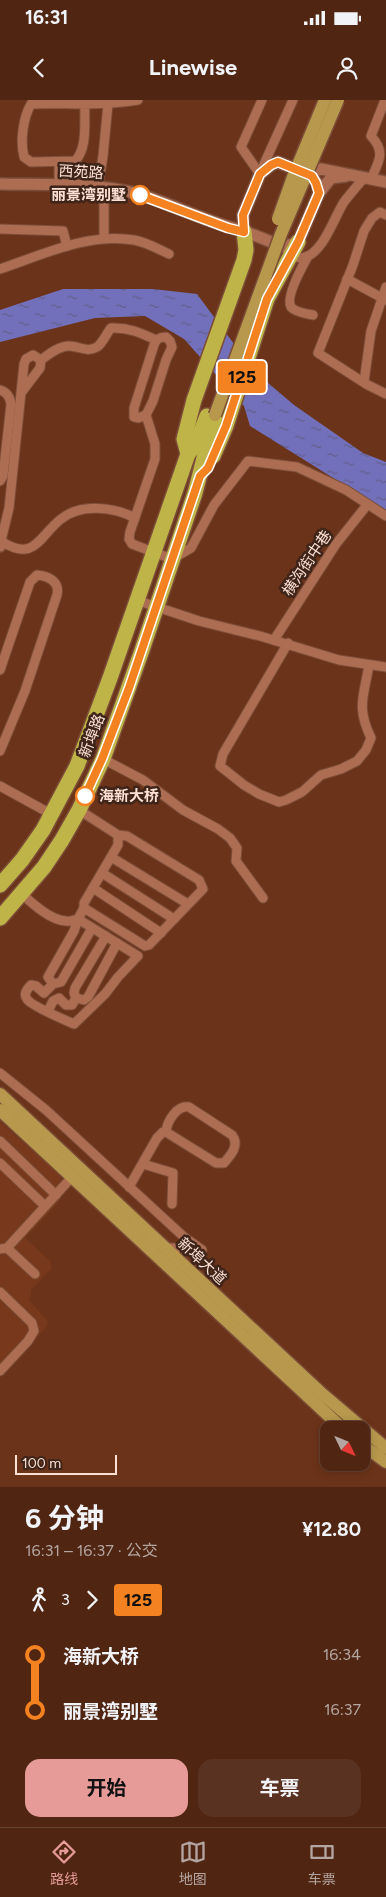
<!DOCTYPE html>
<html lang="zh">
<meta charset="utf-8">
<style>
body{margin:0;font-family:Figtree,"Noto Sans SC",sans-serif;background:#5a3221;color:#f1f3f6;height:100vh;display:flex;flex-direction:column;font-size:19px;white-space:nowrap}
*{box-sizing:border-box;margin:0}
p{font-size:16px;color:#b4a5a0}
.icon{flex:none;width:28px;height:28px;fill:none;stroke:currentColor;stroke-width:2;stroke-linecap:round;stroke-linejoin:round}
.map{position:relative;height:1387px;overflow:hidden}
.side{display:flex;flex-direction:column;background:#502613;flex:1}
.side>*{flex:none}
.badge{padding:0 10px;border-radius:4px;font-size:18px;line-height:32px}
.needle{width:32px;rotate:133deg}
.buttons{position:absolute;left:320px;top:1321px;display:grid;gap:10px}
.buttons a{display:grid;place-items:center;width:50px;height:50px;border-radius:10px;background:#502613;box-shadow:0 2px 8px #0003,0 0 0 1px #674333;font-size:25px}
.scale{position:absolute;left:15px;bottom:12px;width:102px;box-sizing:border-box;padding-left:5px;border:2px solid #fce0d4;border-top:0;font-size:14px;line-height:18px;white-space:nowrap;color:#fce0d4;-webkit-text-stroke:4px #3e2419;paint-order:stroke}
.map>.badge{position:absolute;translate:-50% -50%;box-shadow:0 0 0 2px #fff}
.legs{display:flex;align-items:center;gap:8px;height:55px;padding:0 25px;font-size:16px}
.legs p{margin-inline-start:auto}
.overview{display:flex;align-items:center;justify-content:space-between;height:85px;padding:0 25px}
h1{font-size:28px;font-weight:700;line-height:38px}
.cta{display:flex;gap:10px;margin-top:auto;padding:10px 25px}
.cta a{flex:1;height:58px;border-radius:15px;background:#e69b98;color:#111;font-size:20px;font-weight:700;line-height:58px;text-align:center}
.cta a+a{background:#5a3221;color:#f1f3f6}
ul{padding:0 25px;list-style:none}
li{display:flex;align-items:center;gap:18px;height:55px;font-size:19px}
li i{display:grid;place-items:center;width:8px;height:100%;margin:0 6px;background:currentColor}
li i::after{content:'';width:12px;height:12px;margin:-6px;border:4px solid;border-radius:50%;background:#502613}
li p{margin-inline-start:auto}
li:first-child i{background:linear-gradient(#0000 50%,currentColor 0)}
li:last-child i{background:linear-gradient(currentColor 50%,#0000 0)}
.status{display:flex;justify-content:space-between;align-items:center;height:35px;padding:0 25px;background:#502613;direction:ltr}
.status svg{height:14px;fill:currentColor}
header{display:flex;justify-content:space-between;align-items:center;height:65px;padding:0 25px;background:#502613;font-size:22px;font-weight:700}
.tabs{display:flex;justify-content:space-around;align-items:center;height:70px;border-top:1px solid #674333;background:#502613;font-size:14px;color:#b4a5a0}
.tabs a{display:grid;justify-items:center;gap:2px}
.tabs .on{color:#e69b98}
.map>svg:first-child{display:block}
</style>
<div class="status"><b>16:31</b><svg viewBox="0 0 49 12"><path d="M0 12V9h3v3zM5 12V6h3v6zM10 12V3h3v9zM15 12V0h3v12zM26 1h20v11H26zM47 4h2v5h-2z"/></svg></div>
<header><svg class="icon" aria-label="back" viewBox="0 0 24 24"><path d="M15 5l-7 7 7 7"/></svg>Linewise<svg class="icon" aria-label="person" viewBox="0 0 24 24"><circle cx="12" cy="8" r="4"/><path d="M4 21q1-7 8-7t8 7"/></svg></header>
<div class="map">
<svg width="386" height="1387" viewBox="0 0 386 1387">
<defs>
<pattern id="water-ripples" width="26" height="14" patternUnits="userSpaceOnUse" patternTransform="scale(1.25)"><rect width="26" height="14" fill="#7270bb"/><path d="M2 4q2-2 4 0t4 0M15 11q2-2 4 0t4 0" fill="none" stroke="#635e8a"/></pattern>
</defs>
<rect width="100%" height="100%" fill="#6b3319"/>
<polygon fill="#78381b" points="0,1022 60,1075 62,1089 59,1102 25,1138 50,1161 52,1168 31,1190 31,1195 29,1200 47,1220 48,1223 45,1229 0,1274"/>
<polygon fill="url(#water-ripples)" points="63,189 153,189 197,194 254,271 294,305 363,353 386,362 386,411 250,326 244,306 184,239 145,216 95,218 0,242 0,210"/>
<g fill="none" stroke-linecap="round" stroke-linejoin="round">
<defs>
<g id="street">
<path d="M85,4C84,22 88,48 75,61L31,62L24,57C20,41 23,18 31,4C67,3 102,6 138,0"/>
<polyline points="260,73 293,0"/>
<polyline points="260,74 241,47 262,0"/>
<path d="M371,79C379,61 386,52 371,36L385,0"/>
<polyline points="59,85 59,62"/>
<polyline points="98,87 103,56 108,4"/>
<polyline points="386,115 380,112 372,118 364,131 353,165 318,253 366,284 386,294"/>
<polyline points="0,129 63,131 67,146"/>
<polyline points="104,137 104,88"/>
<path d="M290,155C294,156 298,158 302,158C323,155 334,117 344,102C350,94 357,86 364,78"/>
<path d="M308,156C303,165 285,197 291,207C295,212 307,214 313,215"/>
<path d="M0,169C42,155 89,132 134,140C146,142 158,149 169,154"/>
<polyline points="347,179 386,200"/>
<path d="M41,260C49,254 59,246 69,246C79,246 87,253 97,247C103,243 106,234 111,228C128,227 141,233 156,240"/>
<polyline points="364,282 371,231 386,187"/>
<path d="M0,290C7,292 10,297 11,304L3,376L0,381"/>
<path d="M21,293L40,268L41,260L33,255L26,259L24,264L9,408L1,441C35,463 39,436 61,419C81,403 114,407 135,418"/>
<path d="M146,315L138,318L134,317V308L154,245C156,239 159,237 166,237L170,241L172,247L166,260L153,301L146,315L155,344V359L130,432L129,439L132,444L172,459L191,448L214,405L248,361L297,367L346,390L386,416"/>
<polyline points="136,500 199,521 260,536 339,560 386,567"/>
<polyline points="274,540 336,444 367,405"/>
<path d="M288,543L223,654L220,666L244,685L259,694L279,702L286,700L302,692L321,675L341,669L357,661L366,650L371,638C356,607 364,596 369,565"/>
<path d="M0,570L30,482L37,475C49,476 60,482 57,495L25,591L0,651"/>
<polyline points="103,659 143,680 183,710 218,729 230,738 237,748 236,761 263,798"/>
<polyline points="0,686 51,714"/>
<polyline points="79,710 118,735 127,736 199,780 203,789 149,845 145,846 84,808 84,803 118,745 118,735"/>
<polyline points="111,757 188,804"/>
<polyline points="102,773 174,819"/>
<polyline points="93,788 161,833"/>
<path d="M22,794C33,804 50,820 66,821C69,822 74,820 78,819L74,831L48,877L53,884L44,893L36,886L31,885C27,889 23,894 27,899C31,906 65,920 74,924L105,894L118,877L138,856L78,819L84,808"/>
<polyline points="53,884 61,882 92,828"/>
<polyline points="76,898 84,900 88,897 117,843"/>
<polyline points="48,911 53,901 59,898 66,905 72,905 76,898 74,893 75,888 106,836"/>
<polyline points="0,973 46,1010 184,1137 202,1150"/>
<polyline points="0,1041 56,1095"/>
<polyline points="0,1063 45,1106"/>
<polyline points="143,1064 173,1073 172,1104"/>
<path d="M129,1087L157,1038L163,1032H166L216,1063H224C231,1055 240,1045 232,1035L189,1007C177,1005 167,1021 166,1032"/>
<polyline points="7,1148 35,1174"/>
<polyline points="164,1148 187,1148 199,1150"/>
<polyline points="0,1149 7,1148 72,1077"/>
<polyline points="0,1192 32,1223 34,1231 28,1241 0,1271"/>
</g>
<g id="secondary">
<polygon points="278,62 312,76 317,83 319,93 298,142 284,147 244,131 243,115 260,74 271,65"/>
<polyline points="312,76 315,71 321,69 386,82"/>
<path d="M0,84C47,85 96,82 142,95C177,106 209,123 244,131"/>
<polyline points="319,93 331,78 346,76"/>
<polyline points="0,441 0,446"/>
</g>
<g id="primary">
<polyline points="0,994 320,1292 386,1348"/>
<polyline points="0,1010 344,1330"/>
<polyline points="361,1344 386,1362"/>
</g>
<g id="highway">
<polyline points="188,354 184,339 194,300 244,160 246,150 244,131"/>
<polyline points="213,356 226,326 267,199 298,142"/>
<polyline points="0,785 22,760 43,730 77,666 110,578 188,354 196,344 207,316"/>
<polyline points="0,818 44,767 62,740 79,710 103,659 141,553 195,393 215,315"/>
</g>
</defs>
<use href="#street" stroke="#7b4c37" stroke-width="11"/>
<use href="#secondary" stroke="#7b4c37" stroke-width="14"/>
<use href="#primary" stroke="#7b4c37" stroke-width="15"/>
<use href="#highway" stroke="#7b4c37" stroke-width="18"/>
<use href="#street" stroke="#ac6d53" stroke-width="9"/>
<use href="#secondary" stroke="#ac6d53" stroke-width="11"/>
<use href="#primary" stroke="#b7984c" stroke-width="12"/>
<use href="#highway" stroke="#bfb448" stroke-width="15"/>
<defs>
<g id="primary-bridge">
<polyline points="278,119 293,77 325,0"/>
<polyline points="215,315 281,134 338,0"/>
</g>
</defs>
<use href="#primary-bridge" stroke="#7b4c37" stroke-width="15" stroke-linecap="butt"/>
<use href="#primary-bridge" stroke="#b7984c" stroke-width="12"/>
</g>
<g fill="none" stroke-linecap="round" stroke-linejoin="round">
<defs>
<polyline id="line-1" points="85,696 102,659 129,588 200,376 208,368 226,326 267,199 298,142 319,93 316,83 312,76 278,62 271,65 260,74 243,115 244,132 228,128 140,95"/>
</defs>
<use href="#line-1" stroke="#fff" stroke-width="11"/>
<use href="#line-1" stroke="#f58220" stroke-width="8"/>
</g>
<g fill="#fff" stroke="#f58220" stroke-width="2.5">
<circle cx="140" cy="95" r="9"/>
<circle cx="85" cy="696" r="9"/>
</g>
<g text-anchor="middle" stroke-width="5" stroke-linejoin="round" paint-order="stroke">
<g font-size="15" fill="#fce0d4" stroke="#3e2419">
<text transform="translate(81 72) rotate(3)" y="5">西苑路</text>
<text transform="translate(307 463) rotate(-56)" y="5">横沟街中巷</text>
<text transform="translate(92 636) rotate(-69)" y="5">新埠路</text>
<text transform="translate(202 1161) rotate(43)" y="5">新埠大道</text>
</g>
<g font-size="15" font-weight="bold" fill="#fce0d4" stroke="#3e2419" text-anchor="end">
<text x="126" y="100">丽景湾别墅</text>
<text x="99" y="701" text-anchor="start">海新大桥</text>
</g>
</g>
</svg>
<div class="buttons">
<a><svg class="needle" viewBox="-14 -14 28 28"><path d="M0-13l5 13h-10z" fill="#e53935"/><path d="M0 13l5-13h-10z" fill="#b4a5a0"/></svg></a>
</div>
<div class="scale">100 m</div>
<b class="badge" style="left:242px;top:277px;background:#f58220;color:#111">125</b>
</div>
<section class="side">
<div class="overview"><div><h1>6 分钟</h1><p>16:31 – 16:37 · 公交</p></div><b>¥12.80</b></div>
<div class="legs"><svg class="icon" aria-label="walk" viewBox="0 0 24 24"><circle cx="13" cy="4" r="2"/><path d="M13 8l-2 6 4 7M11 14l-3 7M7 12l3-4h3l4 4"/></svg>3<svg class="icon" aria-label="forward" viewBox="0 0 24 24"><path d="M9 5l7 7-7 7"/></svg><b class="badge" style="background:#f58220;color:#111">125</b></div>
<ul>
<li><i style="color:#f58220"></i><b>海新大桥</b><p>16:34</p></li>
<li><i style="color:#f58220"></i><b>丽景湾别墅</b><p>16:37</p></li>
</ul>
<div class="cta"><a>开始</a><a>车票</a></div>
</section>
<nav class="tabs">
<a class="on"><svg class="icon" aria-label="directions" viewBox="0 0 24 24"><path d="M12 3l9 9-9 9-9-9zM9 14v-3h6M13 9l2 2-2 2"/></svg>路线</a>
<a><svg class="icon" aria-label="map" viewBox="0 0 24 24"><path d="M3 6l6-2 6 2 6-2v14l-6 2-6-2-6 2zM9 4v14M15 6v14"/></svg>地图</a>
<a><svg class="icon" aria-label="tickets" viewBox="0 0 24 24"><path d="M3 7h18v10H3zM15 7v10"/></svg>车票</a>
</nav>
